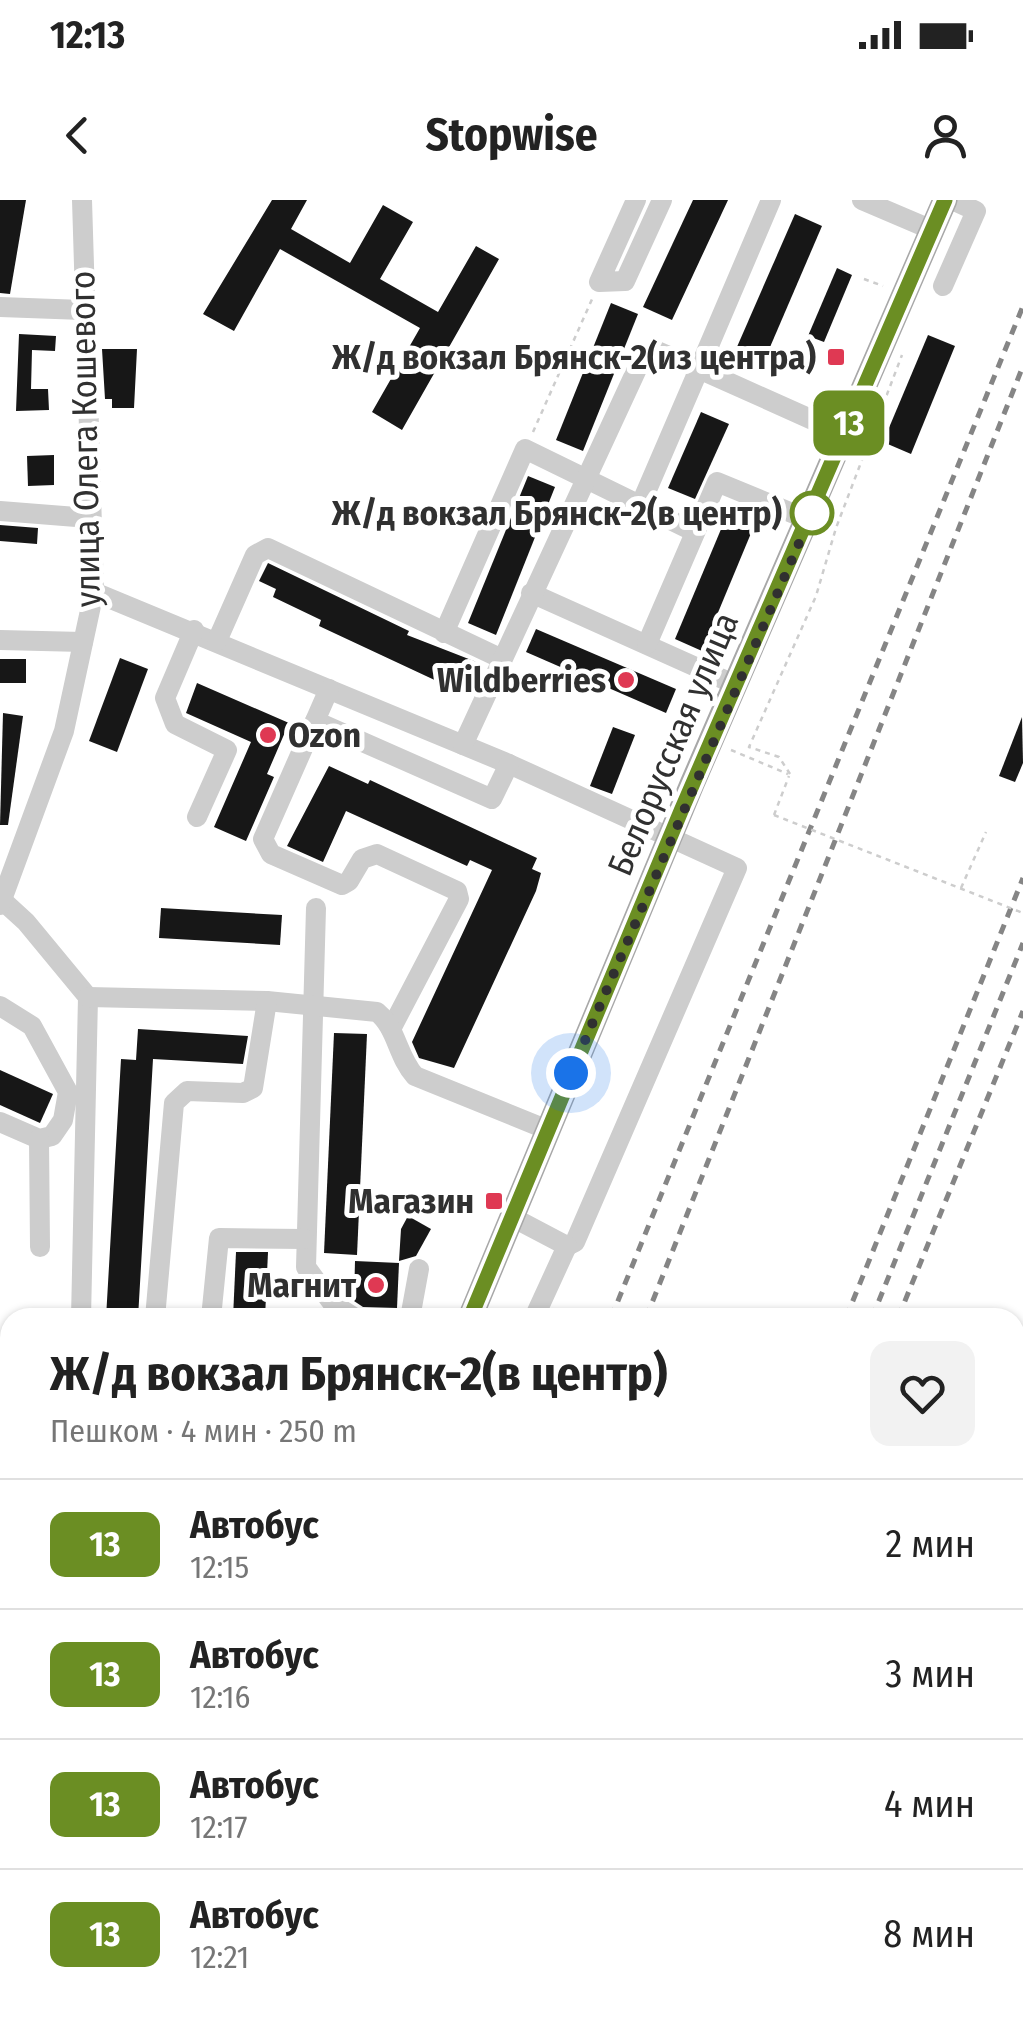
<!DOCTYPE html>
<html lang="ru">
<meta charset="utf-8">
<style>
body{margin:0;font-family:"Fira Sans Condensed",sans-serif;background:#f2f2f2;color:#222;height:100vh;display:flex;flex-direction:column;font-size:38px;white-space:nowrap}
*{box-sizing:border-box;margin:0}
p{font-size:32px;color:#767676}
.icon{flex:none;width:55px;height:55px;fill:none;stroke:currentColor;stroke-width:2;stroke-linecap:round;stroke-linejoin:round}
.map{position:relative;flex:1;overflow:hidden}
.sheet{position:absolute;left:0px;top:1108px;width:1025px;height:712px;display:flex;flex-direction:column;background:#fff;border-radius:30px 30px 0 0;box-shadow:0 2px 8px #0004}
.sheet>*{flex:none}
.badge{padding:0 20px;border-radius:15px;font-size:35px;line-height:65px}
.you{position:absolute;width:50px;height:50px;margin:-25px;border:8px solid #fff;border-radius:50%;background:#1a73e8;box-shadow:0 0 0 15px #1a73e833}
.map>.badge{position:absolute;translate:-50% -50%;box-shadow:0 0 0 5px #fff}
.round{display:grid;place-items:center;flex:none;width:105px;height:105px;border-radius:20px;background:#f2f2f2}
.head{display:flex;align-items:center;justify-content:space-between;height:170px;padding:0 50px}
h1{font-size:48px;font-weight:700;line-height:75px}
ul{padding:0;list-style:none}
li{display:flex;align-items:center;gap:30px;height:130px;padding:0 50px;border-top:2px solid #e0e0e0}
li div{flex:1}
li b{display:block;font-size:38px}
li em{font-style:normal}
li .badge{min-width:110px;font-weight:700;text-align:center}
.status{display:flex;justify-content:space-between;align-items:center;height:70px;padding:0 50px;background:#fff;direction:ltr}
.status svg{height:28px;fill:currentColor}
header{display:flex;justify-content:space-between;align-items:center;height:130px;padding:0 50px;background:#fff;font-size:45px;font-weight:700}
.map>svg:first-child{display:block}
</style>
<div class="status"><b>12:13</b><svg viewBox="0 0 49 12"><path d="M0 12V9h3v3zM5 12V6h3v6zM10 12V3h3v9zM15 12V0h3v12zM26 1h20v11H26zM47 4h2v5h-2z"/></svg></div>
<header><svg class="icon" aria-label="back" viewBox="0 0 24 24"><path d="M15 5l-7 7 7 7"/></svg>Stopwise<svg class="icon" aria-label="person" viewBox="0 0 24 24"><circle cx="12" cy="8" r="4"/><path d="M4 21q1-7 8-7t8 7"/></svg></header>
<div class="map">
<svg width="1023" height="1818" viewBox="0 0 1023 1818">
<rect width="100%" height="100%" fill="#fff"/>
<g fill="#171717">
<polygon points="0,0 26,0 10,94 0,93"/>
<polygon points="272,0 307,0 291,29 350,63 383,5 413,22 380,79 438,112 476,46 499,59 402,230 372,212 420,128 280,49 234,131 203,114"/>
<polygon points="693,0 728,0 672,120 643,107"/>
<polygon points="795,14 822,26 761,168 733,156"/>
<polygon points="837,68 852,75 824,142 808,136"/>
<polygon points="611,103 638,114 583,251 556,240"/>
<polygon points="19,134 56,136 55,151 32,150 31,189 48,189 49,210 16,211"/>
<polygon points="928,135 955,146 911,254 883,242"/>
<polygon points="102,149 137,149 134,208 112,208 112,199 105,199"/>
<polygon points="701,212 729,224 695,299 668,288"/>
<polygon points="54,255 54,285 28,286 27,256"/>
<polygon points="528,276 555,287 496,435 468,423"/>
<polygon points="732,303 759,314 702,451 675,439"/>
<polygon points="0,325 38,328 37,344 0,341"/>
<polygon points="268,363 409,431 407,435 479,463 468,486 445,475 441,483 319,426 321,420 273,397 276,389 259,381"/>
<polygon points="536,429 676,489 666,513 526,452"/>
<polygon points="120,458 148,469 117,552 89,541"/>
<rect x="0" y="459" width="26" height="24"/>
<polygon points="197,483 289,523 267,574 274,577 246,641 214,627 251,542 186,513"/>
<polygon points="3,513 23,516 8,625 0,625"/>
<polygon points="1022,517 1023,563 1015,582 999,576"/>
<polygon points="613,527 635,535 612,594 590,586"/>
<polygon points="329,566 368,584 370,580 537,658 532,669 541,673 536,691 454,868 419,858 412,842 492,670 470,660 467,666 346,611 323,662 287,646"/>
<polygon points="161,708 282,715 280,745 159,738"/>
<polygon points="138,829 248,836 243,864 153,859 138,1118 106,1118 121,859 136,860"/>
<polygon points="334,833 367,834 357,1055 324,1053"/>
<polygon points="0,870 53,894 40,923 0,905"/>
<polygon points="408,1016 431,1029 416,1056 399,1061 401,1029"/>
<polygon points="236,1052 268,1052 265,1118 233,1118"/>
<polygon points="355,1061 399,1063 397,1108 363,1107 354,1101"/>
</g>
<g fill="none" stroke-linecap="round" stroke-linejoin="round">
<g stroke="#cdcdcd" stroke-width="2.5" stroke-dasharray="5 5" stroke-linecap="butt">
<polyline points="864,79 883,86"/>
<polyline points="533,232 593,97"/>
<polyline points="731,550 788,574"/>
<polyline points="661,569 674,575"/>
<polyline points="790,574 779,557 749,547 816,396 836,328 902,155"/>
<polyline points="774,615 789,576"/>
<polyline points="961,688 986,632"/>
</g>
<g stroke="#cdcdcd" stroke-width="20">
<polyline points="636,0 599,82 625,81 662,0"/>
<polyline points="862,0 930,29"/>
<polyline points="943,86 976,11 952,0"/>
<polyline points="0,107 83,110"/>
<polyline points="640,306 699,169 844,234"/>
<polyline points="0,311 89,318"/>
<polyline points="94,392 509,564 737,668 575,1042 567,1046"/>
<polyline points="531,393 736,485"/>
<polyline points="194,430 165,498 175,524 227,550 197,617"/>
<polyline points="444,433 525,249 695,332"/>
<polyline points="0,440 83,442"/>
<polyline points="217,441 255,355 268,348 500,458"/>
<polyline points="647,444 717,282 809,320"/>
<polyline points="329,489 315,521 492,599 509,564"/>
<polyline points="315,521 263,639 271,654 342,685 349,681 362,659 377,654 457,691 459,699 391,829"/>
<polyline points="463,545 643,156 657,151 699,169 771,0"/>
<polyline points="2,700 26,722 88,797 81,1118"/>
<polyline points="0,705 64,531 94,392 82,0"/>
<polyline points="316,708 306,1067 333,1104 355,1118"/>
<path d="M88,797L267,801L377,812C397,828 397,856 415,876L548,930"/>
<polyline points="0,806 32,826 68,892 63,920 52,936 39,939 0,922"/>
<polyline points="39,939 40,1047"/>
<polyline points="512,1017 567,1046 534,1118"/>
<polyline points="155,1118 174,903 187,891 243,893 253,888 267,801"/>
<polyline points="211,1118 219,1038 304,1039"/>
<polyline points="410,1118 419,1069"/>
<polyline points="0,1166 10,1168"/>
<polyline points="0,1344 10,1344"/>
</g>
<g stroke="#a8a8a8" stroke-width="25">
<polyline points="470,1118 692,584 945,0"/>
<polyline points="73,1818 80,1810"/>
</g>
<g stroke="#858585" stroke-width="5" stroke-dasharray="10 8" stroke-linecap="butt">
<polyline points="611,1118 1023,106"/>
<polyline points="646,1118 1023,166"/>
<polyline points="846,1118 1023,678"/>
<polyline points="872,1118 1023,743"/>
<polyline points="898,1118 1023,811"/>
<polyline points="188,1818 194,1810"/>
<polyline points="302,1818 307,1810"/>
<polyline points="565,1818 569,1810"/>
<polyline points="593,1818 596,1810"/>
<polyline points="617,1818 621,1810"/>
<polyline points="705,1818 706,1810"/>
</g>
<polyline stroke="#cdcdcd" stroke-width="2.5" stroke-dasharray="5 5" stroke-linecap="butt" points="774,615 1023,713"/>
</g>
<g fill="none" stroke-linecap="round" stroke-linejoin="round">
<defs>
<polyline id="line" points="470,1118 681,611 945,0"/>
</defs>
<use href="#line" stroke="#fff" stroke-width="22"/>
<use href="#line" stroke="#6b8e23" stroke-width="15"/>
<polyline stroke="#303030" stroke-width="10" stroke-dasharray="0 18" points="571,873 812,313"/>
</g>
<g fill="#df3953" stroke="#fff" stroke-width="4">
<rect x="826" y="147" width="20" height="20" rx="5"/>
<circle cx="626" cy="480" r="10"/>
<circle cx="268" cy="535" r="10"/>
<rect x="484" y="991" width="20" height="20" rx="5"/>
<circle cx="376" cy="1085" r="10"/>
</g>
<circle fill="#fff" stroke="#6b8e23" stroke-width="5" cx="812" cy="313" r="20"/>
<g text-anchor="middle" stroke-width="10" stroke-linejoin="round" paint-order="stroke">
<g font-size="35" font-weight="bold" fill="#303030" stroke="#fff" text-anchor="end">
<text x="816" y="169">Ж/д вокзал Брянск-2(из центра)</text>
<text x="606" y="492">Wildberries</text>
<text x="288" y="547" text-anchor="start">Ozon</text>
<text x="474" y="1013">Магазин</text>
<text x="356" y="1097">Магнит</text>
</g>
<g font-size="35" fill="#303030" stroke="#fff">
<text transform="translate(85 239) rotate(-91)" y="12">улица Олега Кошевого</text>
<text transform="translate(673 544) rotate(-67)" y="12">Белорусская улица</text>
</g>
<g font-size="35" font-weight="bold" fill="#303030" stroke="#fff" text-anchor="end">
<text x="782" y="325">Ж/д вокзал Брянск-2(в центр)</text>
</g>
</g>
</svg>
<div class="you" style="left:571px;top:873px"></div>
<b class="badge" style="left:849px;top:223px;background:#6b8e23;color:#fff">13</b>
<section class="sheet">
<div class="head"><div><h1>Ж/д вокзал Брянск-2(в центр)</h1><p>Пешком · 4 мин · 250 m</p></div><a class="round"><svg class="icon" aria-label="heart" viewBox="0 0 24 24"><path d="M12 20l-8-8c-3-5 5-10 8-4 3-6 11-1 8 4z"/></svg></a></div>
<ul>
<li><span class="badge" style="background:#6b8e23;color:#fff">13</span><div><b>Автобус</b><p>12:15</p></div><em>2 мин</em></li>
<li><span class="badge" style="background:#6b8e23;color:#fff">13</span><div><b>Автобус</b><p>12:16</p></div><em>3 мин</em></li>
<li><span class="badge" style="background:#6b8e23;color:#fff">13</span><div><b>Автобус</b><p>12:17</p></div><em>4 мин</em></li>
<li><span class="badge" style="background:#6b8e23;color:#fff">13</span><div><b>Автобус</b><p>12:21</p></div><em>8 мин</em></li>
</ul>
</section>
</div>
